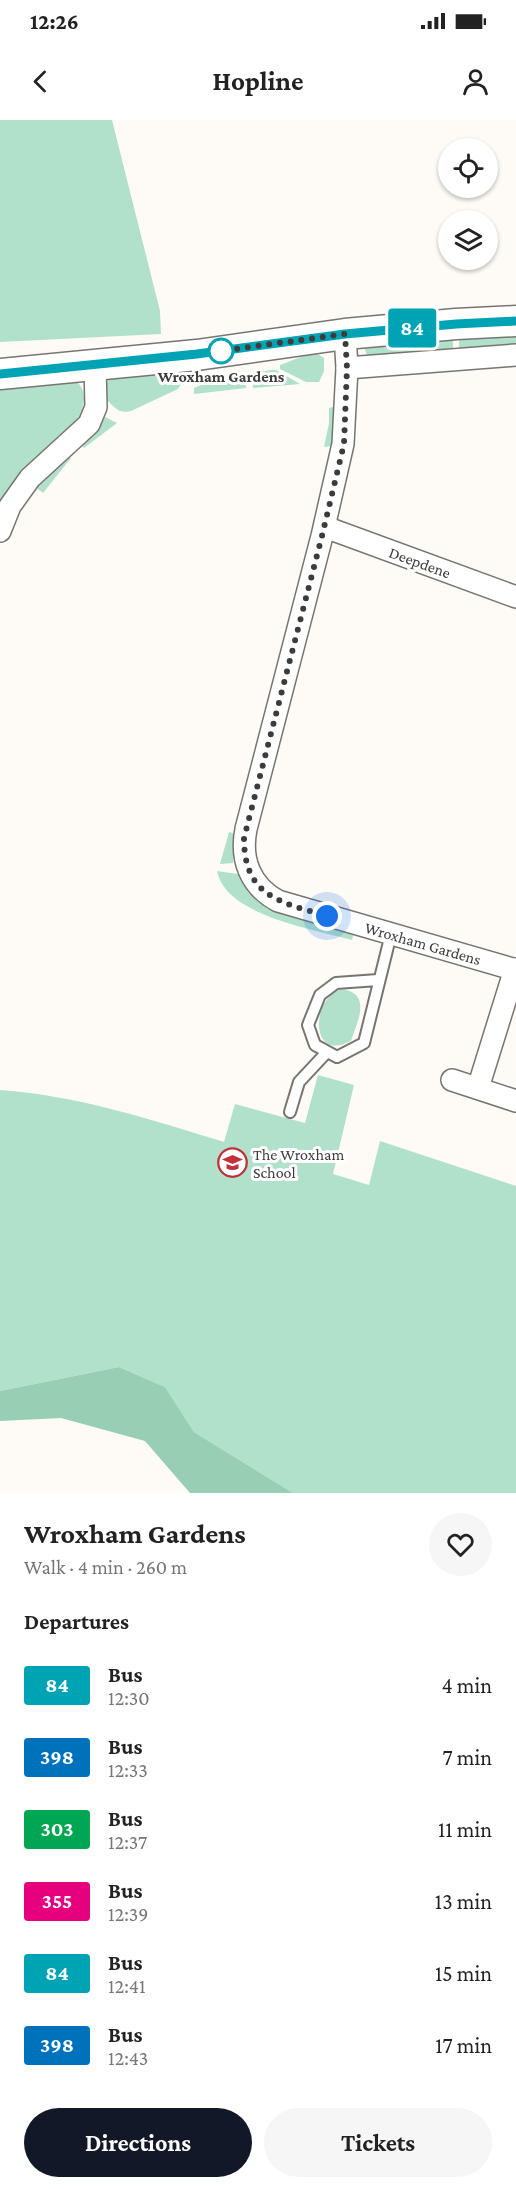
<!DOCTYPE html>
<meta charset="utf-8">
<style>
body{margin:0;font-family:"Crimson Pro",serif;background:#f6f6f6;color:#222;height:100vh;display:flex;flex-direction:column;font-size:22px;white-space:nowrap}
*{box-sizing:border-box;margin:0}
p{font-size:20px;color:#767676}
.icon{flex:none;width:33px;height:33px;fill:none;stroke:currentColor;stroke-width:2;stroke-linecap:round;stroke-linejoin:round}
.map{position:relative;height:1373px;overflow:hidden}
.drawer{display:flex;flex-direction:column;background:#fff;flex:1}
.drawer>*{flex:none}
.badge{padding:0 12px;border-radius:4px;font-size:21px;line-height:39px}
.buttons{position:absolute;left:438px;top:18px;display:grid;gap:12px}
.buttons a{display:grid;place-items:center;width:60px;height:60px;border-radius:50%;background:#fff;box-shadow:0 2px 4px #0004;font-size:30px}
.you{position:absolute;width:30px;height:30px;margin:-15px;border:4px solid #fff;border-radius:50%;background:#1a73e8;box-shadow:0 0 0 9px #1a73e833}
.map>.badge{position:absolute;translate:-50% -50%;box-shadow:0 0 0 3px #fff}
h2{padding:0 24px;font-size:22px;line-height:54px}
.round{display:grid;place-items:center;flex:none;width:63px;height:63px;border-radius:32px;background:#f6f6f6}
.head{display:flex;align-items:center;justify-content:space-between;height:102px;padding:0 24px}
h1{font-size:28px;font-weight:700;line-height:45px}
.primary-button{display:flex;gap:12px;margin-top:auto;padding:12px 24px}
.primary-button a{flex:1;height:69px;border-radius:36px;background:#111827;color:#fff;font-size:24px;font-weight:700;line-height:69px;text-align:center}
.primary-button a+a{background:#f6f6f6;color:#222}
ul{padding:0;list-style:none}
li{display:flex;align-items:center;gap:18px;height:72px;padding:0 24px}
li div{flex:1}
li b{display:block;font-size:22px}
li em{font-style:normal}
li .badge{min-width:66px;font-weight:700;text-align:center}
.status{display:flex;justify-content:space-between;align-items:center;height:42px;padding:0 30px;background:#fff;direction:ltr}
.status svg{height:16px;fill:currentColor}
header{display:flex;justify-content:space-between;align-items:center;height:78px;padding:0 24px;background:#fff;font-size:27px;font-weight:700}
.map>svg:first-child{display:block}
</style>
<div class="status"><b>12:26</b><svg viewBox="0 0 49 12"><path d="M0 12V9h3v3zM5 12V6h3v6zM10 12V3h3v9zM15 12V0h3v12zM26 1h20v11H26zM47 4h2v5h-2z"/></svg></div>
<header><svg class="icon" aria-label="back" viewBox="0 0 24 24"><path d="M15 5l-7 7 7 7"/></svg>Hopline<svg class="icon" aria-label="person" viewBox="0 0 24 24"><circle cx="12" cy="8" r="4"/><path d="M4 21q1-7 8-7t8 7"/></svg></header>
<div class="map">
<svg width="516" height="1373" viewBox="0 0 516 1373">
<rect width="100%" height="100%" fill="#fefaf6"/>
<g fill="#b1e1ca">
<polygon points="0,0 112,0 160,191 161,214 0,222"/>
<polygon points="516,212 516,226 459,231 459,215"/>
<polygon points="453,215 453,231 371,236 367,235 364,227"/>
<polygon points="311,233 316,233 324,238 324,251 319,262 306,262 280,249 280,245"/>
<path d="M185,248L187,253L178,269L131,291C119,294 114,287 106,279L107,262L113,256Z"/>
<polygon points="271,250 276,250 300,264 253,268 252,253"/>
<polygon points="245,254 246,268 194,274 194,268 215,259 218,263 232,262 233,255"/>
<path d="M74,259C87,270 85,279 81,295L0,386V264Z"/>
<polygon points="333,287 336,290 332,326 324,327 329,303 329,288"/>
<polygon points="105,297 117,303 84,328 82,325 101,299"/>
<polygon points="67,335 71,338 43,373 34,366"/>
<polygon points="229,712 236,714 233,729 233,743 220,744"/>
<path d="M217,751L238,754L248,772L270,789L354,812L352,820C314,809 226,796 217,751Z"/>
<path d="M341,869C373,873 357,902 351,921C310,943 310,879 341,869Z"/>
<path d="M318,955L354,965L333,1054L369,1065L380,1021L516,1066V1373H293L194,1312L165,1267L119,1247L0,1271V970C75,975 153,1000 224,1022L235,984L305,1003Z"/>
</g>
<polygon fill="#97ceb4" points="119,1247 165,1267 194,1312 293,1373 190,1373 145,1321 61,1298 0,1301 0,1271"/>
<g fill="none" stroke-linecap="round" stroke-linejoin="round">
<defs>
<g id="lane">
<polyline points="378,860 336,863 320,875 308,905 315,925 337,937 364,923 391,814"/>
<polyline points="290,992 299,962 327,932"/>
</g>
<g id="street">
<path d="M345,214L347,248L343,324L322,416L246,709C240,739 250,766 278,781L516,850"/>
<polyline points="347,248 516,235"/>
<polyline points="325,407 516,477"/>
<polyline points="0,411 10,386 30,358 89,304 96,287 95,244"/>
<polyline points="452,960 516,981"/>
<polyline points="478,968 515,849"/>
</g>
<polyline id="secondary" points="0,254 197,235 345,214 456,204 516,201"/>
</defs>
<use href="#lane" stroke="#787571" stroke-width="14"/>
<use href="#street" stroke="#787571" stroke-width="24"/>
<use href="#secondary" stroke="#787571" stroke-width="33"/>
<use href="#lane" stroke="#fff" stroke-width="10"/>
<use href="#street" stroke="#fff" stroke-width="21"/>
<use href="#secondary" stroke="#fff" stroke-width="30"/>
</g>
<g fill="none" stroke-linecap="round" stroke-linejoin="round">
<defs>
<polyline id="line" points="0,254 197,234 345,214 456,204 516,201"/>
</defs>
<use href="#line" stroke="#fff" stroke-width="14"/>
<use href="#line" stroke="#00a3b4" stroke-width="9"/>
<path stroke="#3d3c3a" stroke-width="6" stroke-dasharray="0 10.8" d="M221,231L213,232L345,214L347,248L344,324L322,416L244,718C244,776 279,782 327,796"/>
</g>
<defs>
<symbol id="school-ring" viewBox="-11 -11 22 22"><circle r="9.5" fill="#fff" stroke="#c13139" stroke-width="1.5"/><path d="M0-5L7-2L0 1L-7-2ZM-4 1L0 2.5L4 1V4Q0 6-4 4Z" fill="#c13139"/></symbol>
</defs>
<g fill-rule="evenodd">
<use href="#school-ring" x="216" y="1026" width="33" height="33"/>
</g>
<circle fill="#fff" stroke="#00a3b4" stroke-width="3" cx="221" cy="231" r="12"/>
<g text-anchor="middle" stroke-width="6" stroke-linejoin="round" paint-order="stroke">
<g font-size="16" font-weight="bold" fill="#3d3c3a" stroke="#fff">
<text x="221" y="262">Wroxham Gardens</text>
</g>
<g font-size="16" fill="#3d3c3a" stroke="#fff">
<text transform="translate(420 442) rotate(20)" y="6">Deepdene</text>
<text transform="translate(423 823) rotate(16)" y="6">Wroxham Gardens</text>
</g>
<g font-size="16" fill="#3d3c3a" stroke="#fff" text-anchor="start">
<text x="253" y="1040">The Wroxham<tspan x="253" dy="18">School</tspan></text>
</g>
</g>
</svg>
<div class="buttons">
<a><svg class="icon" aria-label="locate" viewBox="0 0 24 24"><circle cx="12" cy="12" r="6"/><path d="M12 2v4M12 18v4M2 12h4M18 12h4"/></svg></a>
<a><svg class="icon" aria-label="layers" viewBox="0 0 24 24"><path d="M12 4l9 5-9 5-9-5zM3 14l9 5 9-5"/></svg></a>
</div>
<div class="you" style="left:327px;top:796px"></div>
<b class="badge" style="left:412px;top:208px;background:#00a3b4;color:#fff">84</b>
</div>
<section class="drawer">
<div class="head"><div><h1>Wroxham Gardens</h1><p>Walk · 4 min · 260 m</p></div><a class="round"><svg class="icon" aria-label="heart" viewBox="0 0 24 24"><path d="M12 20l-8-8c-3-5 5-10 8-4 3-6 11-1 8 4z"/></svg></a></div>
<h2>Departures</h2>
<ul>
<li><span class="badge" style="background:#00a3b4;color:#fff">84</span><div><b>Bus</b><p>12:30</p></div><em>4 min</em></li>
<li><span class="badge" style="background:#0072bc;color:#fff">398</span><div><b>Bus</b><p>12:33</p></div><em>7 min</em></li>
<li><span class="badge" style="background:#00a651;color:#fff">303</span><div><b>Bus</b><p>12:37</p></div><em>11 min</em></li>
<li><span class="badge" style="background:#e6007e;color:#fff">355</span><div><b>Bus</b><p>12:39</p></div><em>13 min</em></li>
<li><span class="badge" style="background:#00a3b4;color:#fff">84</span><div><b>Bus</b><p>12:41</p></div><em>15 min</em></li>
<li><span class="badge" style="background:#0072bc;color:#fff">398</span><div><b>Bus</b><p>12:43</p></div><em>17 min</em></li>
</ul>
<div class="primary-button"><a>Directions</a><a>Tickets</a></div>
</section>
